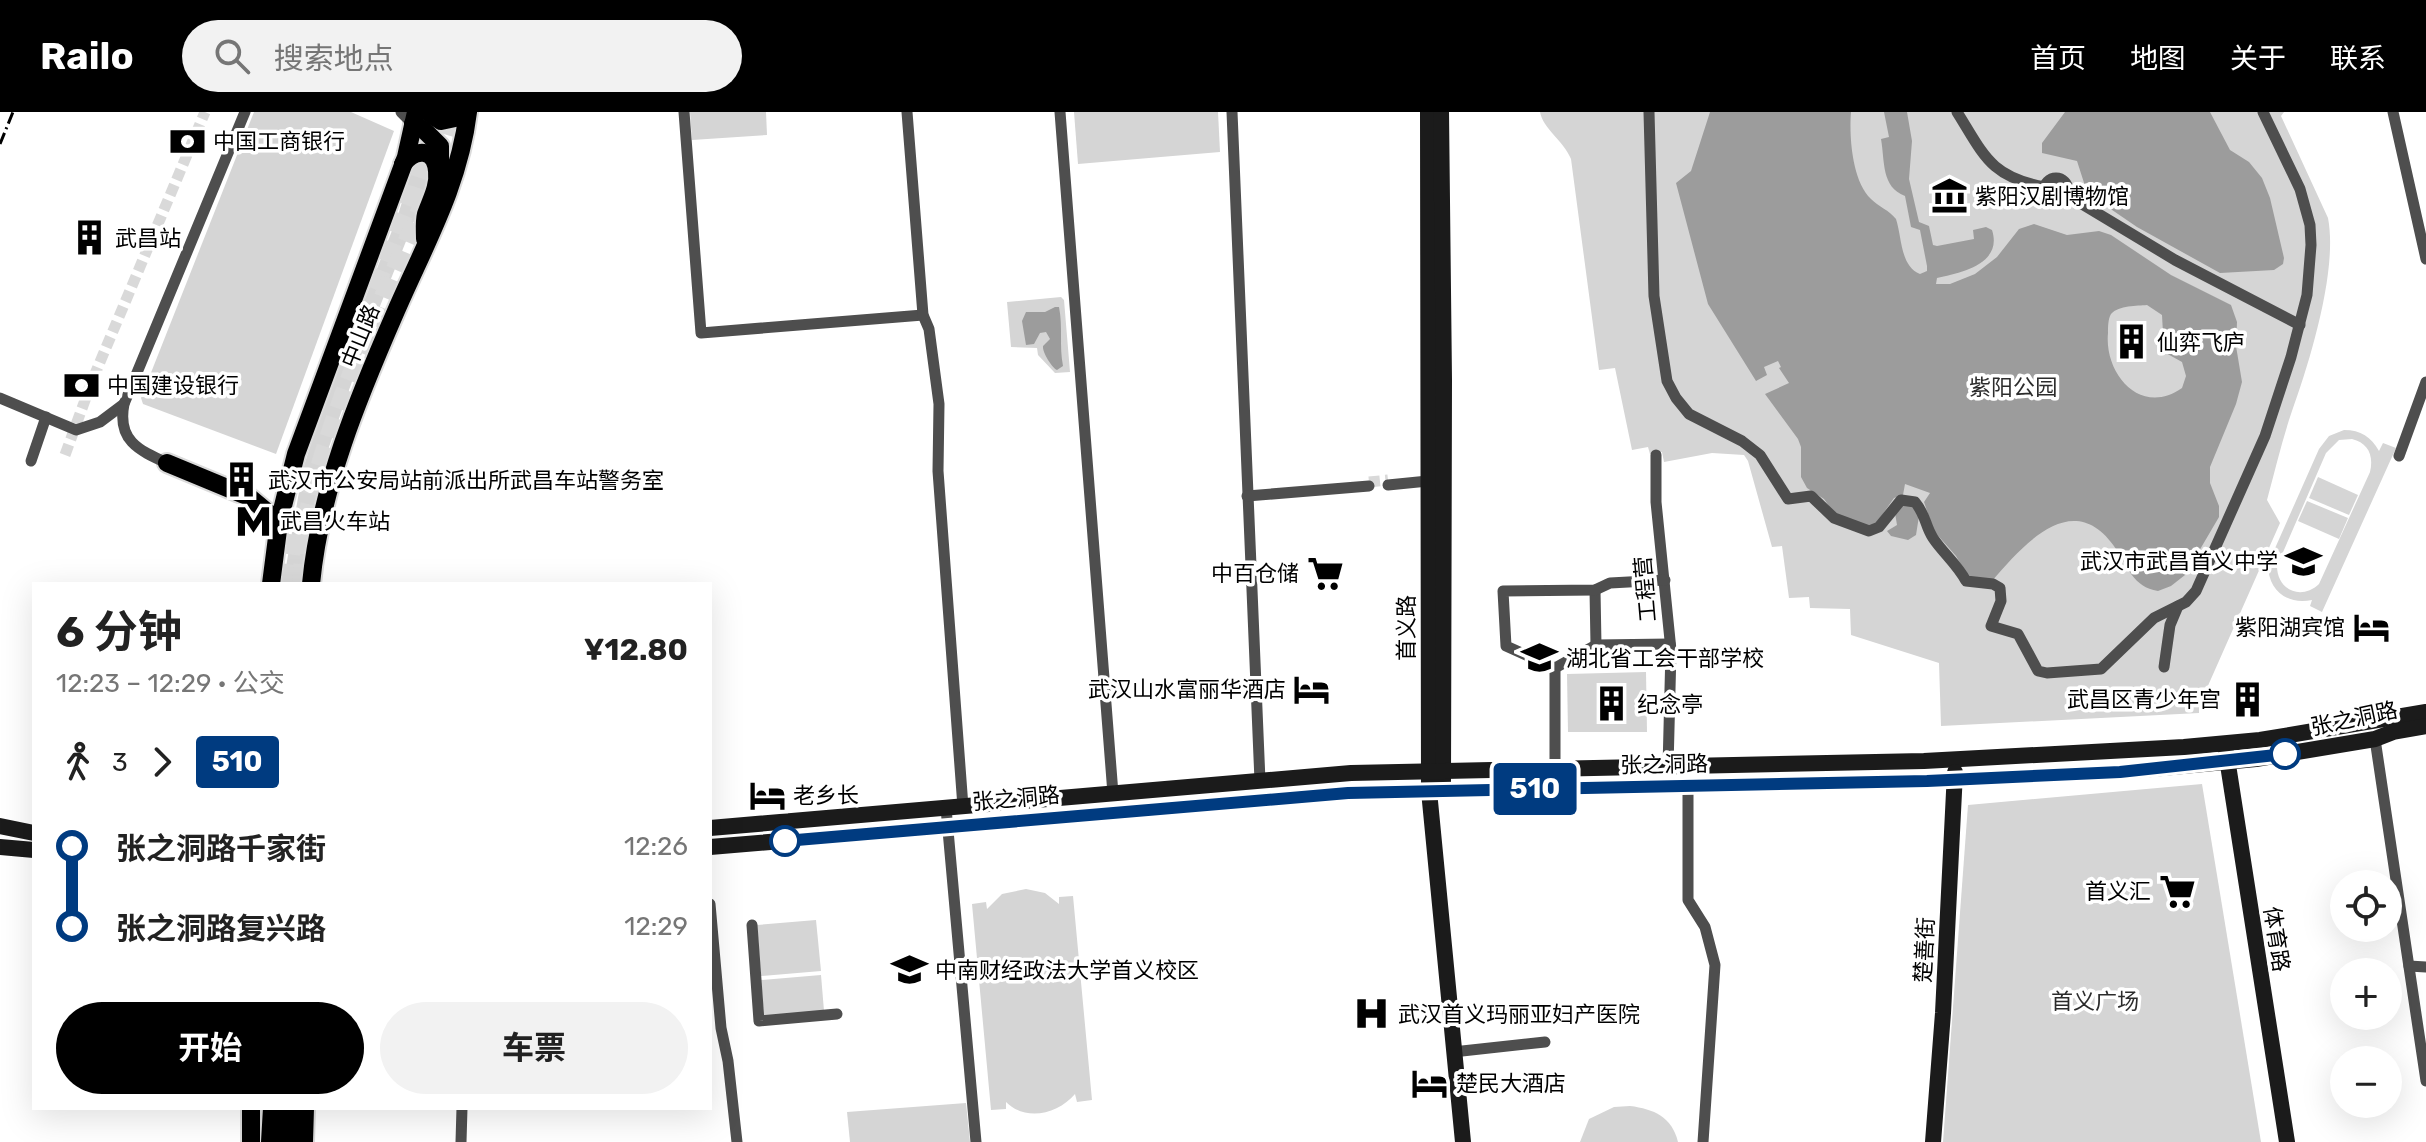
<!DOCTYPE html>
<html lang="zh">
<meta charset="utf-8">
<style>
body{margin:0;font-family:Rubik,"Noto Sans SC",sans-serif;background:#f2f2f2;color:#222;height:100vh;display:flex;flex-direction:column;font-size:30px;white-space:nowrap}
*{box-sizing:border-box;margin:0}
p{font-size:26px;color:#767676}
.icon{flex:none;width:44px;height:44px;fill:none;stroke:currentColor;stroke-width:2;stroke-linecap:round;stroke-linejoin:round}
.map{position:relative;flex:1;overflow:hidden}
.panel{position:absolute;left:32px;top:470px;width:680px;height:528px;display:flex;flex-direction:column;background:#fff;border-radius:0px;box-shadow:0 8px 32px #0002}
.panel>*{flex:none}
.badge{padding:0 16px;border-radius:6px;font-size:28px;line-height:52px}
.fabs{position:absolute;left:2330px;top:758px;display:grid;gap:16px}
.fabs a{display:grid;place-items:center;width:72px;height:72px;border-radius:50%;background:#fff;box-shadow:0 8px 32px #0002;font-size:40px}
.map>.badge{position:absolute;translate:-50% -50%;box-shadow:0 0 0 4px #fff}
.legs{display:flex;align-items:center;gap:12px;height:88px;padding:0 24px;font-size:26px}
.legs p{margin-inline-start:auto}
.summary{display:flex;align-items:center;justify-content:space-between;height:136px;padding:0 24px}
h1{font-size:44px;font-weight:700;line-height:60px}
.cta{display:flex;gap:16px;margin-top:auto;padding:16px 24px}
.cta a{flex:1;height:92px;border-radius:48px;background:#000;color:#fff;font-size:32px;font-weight:700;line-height:92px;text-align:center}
.cta a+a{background:#f2f2f2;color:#222}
ul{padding:0 24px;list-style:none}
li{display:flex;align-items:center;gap:28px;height:80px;font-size:30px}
li i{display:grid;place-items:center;width:12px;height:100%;margin:0 10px;background:currentColor}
li i::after{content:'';width:20px;height:20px;margin:-10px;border:6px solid;border-radius:50%;background:#fff}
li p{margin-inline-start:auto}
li:first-child i{background:linear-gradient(#0000 50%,currentColor 0)}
li:last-child i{background:linear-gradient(currentColor 50%,#0000 0)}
header{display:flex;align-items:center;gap:48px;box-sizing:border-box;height:112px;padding:0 40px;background:#000;color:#fff}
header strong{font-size:38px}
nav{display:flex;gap:44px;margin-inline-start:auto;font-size:28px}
.search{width:560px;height:72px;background:#f2f2f2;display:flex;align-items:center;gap:20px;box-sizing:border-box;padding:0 28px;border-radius:44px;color:#767676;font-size:30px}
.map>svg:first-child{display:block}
</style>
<header>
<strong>Railo</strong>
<div class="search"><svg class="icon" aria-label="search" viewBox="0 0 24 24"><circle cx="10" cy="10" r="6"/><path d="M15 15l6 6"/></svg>搜索地点</div>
<nav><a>首页</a><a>地图</a><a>关于</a><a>联系</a></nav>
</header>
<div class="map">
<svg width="2426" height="1030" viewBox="0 0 2426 1030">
<rect width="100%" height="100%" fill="#fff"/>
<g fill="#d5d5d5" fill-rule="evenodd">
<polygon points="254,0 351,0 394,19 276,342 143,292 141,286"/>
<polygon points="690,0 766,0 767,23 692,28"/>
<polygon points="1074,0 1218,0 1220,40 1078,52"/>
<path d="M1540,0H2284L2281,4L2328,106C2338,158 2310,249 2292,299C2282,328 2275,359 2267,388L2280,411L2199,594V601L1941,614L1939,551L1851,523L1850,497L1810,496L1809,485L1789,486L1782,434L1772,435L1748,349L1744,343L1712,341L1664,350L1662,340L1650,342L1648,335L1632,338L1615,256L1599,258L1571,47C1563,28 1543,17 1540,0Z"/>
<polygon points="416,45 430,47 429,72 368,224 329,335 311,409 304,472 283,472 303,357 324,290 397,106"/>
<polygon points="1061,185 1064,188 1070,260 1055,261 1038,243 1037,236 1011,235 1007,190"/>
<path d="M2344,318C2361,318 2371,325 2379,339L2383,331L2396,336L2322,500L2310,494L2312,488C2286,493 2268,478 2268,452L2319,337L2329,324ZM2352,327C2368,331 2374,343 2370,360L2319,472C2301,489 2277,478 2277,454L2326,341L2339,328Z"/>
<polygon points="2318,365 2358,383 2349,403 2309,386"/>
<polygon points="2307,389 2348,406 2339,427 2298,409"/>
<polygon points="1646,560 1647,620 1568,620 1567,562"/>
<polygon points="2202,672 2261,1030 1943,1030 1968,693"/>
<path d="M1026,777L1045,781L1059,792V785L1073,784L1092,988L1077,990L1075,982C1058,1002 1026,1010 1006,990V997L991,998L972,792L986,790L987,797L1002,782Z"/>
<polygon points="816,808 821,859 761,864 757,813"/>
<polygon points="821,863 824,899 764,904 761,868"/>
<polygon points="966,991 970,1030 850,1030 847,1000"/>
<path d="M1630,994C1654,997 1672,1005 1678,1030H1580L1589,1007L1614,995Z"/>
</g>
<g fill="#9c9c9c" fill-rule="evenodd">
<path d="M1710,0H1851C1849,24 1852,69 1871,87C1879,95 1889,98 1896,107C1902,125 1900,154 1920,162L1927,159V154L1920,118L1911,115L1905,84C1881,75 1885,49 1881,27L1889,25L1884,0H1907L1912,29L1909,67L1919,110L1929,114L1933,133L1937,134L1974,127L1973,118L1986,115L1992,118C2003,152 1961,161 1937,166L1936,172H1950L1975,162L1997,145L2019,117L2034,112L2067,123L2099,119L2111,123L2171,163L2231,193L2237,210L2236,234L2242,270L2236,292L2210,355V371L2219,394V405L2185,463L2171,474L2158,479C2133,475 2128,455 2116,437C2074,374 2024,432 1992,469L1969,466L1956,444L1934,419L1924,390L1930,381L1905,372L1903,383L1894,386L1875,413L1860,414L1836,404L1824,387L1807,376L1801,365V335L1798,327L1765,282L1789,271L1779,256L1781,255L1778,249L1764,255L1767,263L1756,269L1708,192L1676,71L1691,59ZM2147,193L2162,203L2164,240L2182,250L2186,264L2182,276C2141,305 2104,262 2108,221C2108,215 2108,207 2111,202C2119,193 2137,194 2147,193Z"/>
<polygon points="2065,0 2210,0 2230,38 2249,50 2262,66 2270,86 2284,146 2283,152 2274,158 2220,161 2137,115 2099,89 2086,77 2077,49 2042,41 2042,31"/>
<path d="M1055,195H1059C1063,215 1059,234 1063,254L1057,258C1052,256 1042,240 1043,234L1050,227L1046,220L1040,221L1034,232L1026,233L1022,209L1026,200H1045Z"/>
<polygon points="1903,393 1913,394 1919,404 1916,423 1908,428 1891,424 1887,419 1897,413 1895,401"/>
</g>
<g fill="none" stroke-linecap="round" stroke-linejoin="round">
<g stroke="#d9d9d9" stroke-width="11" stroke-dasharray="11 5.5" stroke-linecap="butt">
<polyline points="65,343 92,269 205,0"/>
<polyline points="1369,370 1388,368"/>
</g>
<g stroke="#d9d9d9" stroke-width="20" stroke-dasharray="20 10" stroke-linecap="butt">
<polyline points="436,51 452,0"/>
<polyline points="374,177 413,78 429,27"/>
<polyline points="286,472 294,416"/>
<path d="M302,472C304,448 304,423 309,399C333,291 384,188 426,86"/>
</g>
<defs>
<g id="primary">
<polyline points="428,0 441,9 460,5 464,0"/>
<polyline points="413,12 424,18 440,34 440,56"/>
<path d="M403,52C415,36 435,36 437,59C439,74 431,88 426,102C424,110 425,119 425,127"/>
<polyline points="167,351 249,385 279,410"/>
<polyline points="271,472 279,410 296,342 406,45 416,0"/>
<path d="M311,472C320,377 358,286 396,199C425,132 459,74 468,0"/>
<polyline points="251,1030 251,996"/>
<polyline points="304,1030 305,996"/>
</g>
<g id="highway">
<polyline points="271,1030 273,996"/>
<polyline points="286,1030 287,996"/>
</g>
</defs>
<use href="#primary" stroke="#dbdbdb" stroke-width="22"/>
<use href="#highway" stroke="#dbdbdb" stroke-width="24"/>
<g stroke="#4e4e4e" stroke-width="11">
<polyline points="401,0 413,12"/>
<polyline points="684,0 701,221 923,203"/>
<polyline points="907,0 923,203 929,217 939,292 938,359 963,695"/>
<polyline points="1060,0 1113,682"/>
<polyline points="1232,0 1260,669"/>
<path d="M1649,0L1654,184L1667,269L1676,286L1689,302L1742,329L1760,343L1788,387L1811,384L1834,406L1869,419L1879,415L1901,388L1915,390C1926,403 1925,414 1933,426C1943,441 1957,452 1966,469L1993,472L2000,476L2001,489L1991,514L2018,522L2038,559L2047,561L2101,557L2154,506L2186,490L2196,479L2265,324L2291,245L2307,183L2311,133L2310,113L2300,77L2263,0"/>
<path d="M1957,0C1984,43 1990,65 2045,75"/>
<polyline points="2393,0 2426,147"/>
<circle cx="2056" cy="78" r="12"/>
<polyline points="2067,83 2175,148 2300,213"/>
<polyline points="0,286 76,318 100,310 124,292"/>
<polyline points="1656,343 1656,390 1671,538 1668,656"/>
<polyline points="2399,344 2426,270"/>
<path d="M167,351C138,338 117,328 124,292L245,0"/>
<polyline points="1388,373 1428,369"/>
<polyline points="1247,384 1369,374"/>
<polyline points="1595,478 1596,533"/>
<polyline points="2164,555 2170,513 2178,494"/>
<polyline points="1555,556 1596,533 1670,532"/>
<polyline points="2375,627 2426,969"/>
<polyline points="1555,657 1555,556 1506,534 1503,479 1595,478 1610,471 1665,468"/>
<polyline points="1688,674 1688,788 1705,815 1715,853 1703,1030"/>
<polyline points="946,696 976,1030"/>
<polyline points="710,792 721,916 728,949 737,1030"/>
<polyline points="752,813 759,909 837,902"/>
<polyline points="2409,854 2426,855"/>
<polyline points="1453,940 1545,930"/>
<polyline points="461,1030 462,996"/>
</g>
<g stroke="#1b1b1b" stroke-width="16">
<polyline points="1428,0 1429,679 1463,1030"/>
<polyline points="1441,0 1444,268 1443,670"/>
<polyline points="2226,640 2287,1030"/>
<polyline points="0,714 34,721"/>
<polyline points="710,716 1351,661 1924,649 2184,635 2260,628 2426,600"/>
<polyline points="0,735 34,738"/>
<polyline points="710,735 1348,681 1927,669 2120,660 2256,647 2375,627 2393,620 2426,614"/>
<polyline points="1933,1030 1943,901 1955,660"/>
</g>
<use href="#primary" stroke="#000" stroke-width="18"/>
<use href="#highway" stroke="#000" stroke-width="20"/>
<polyline stroke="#000" stroke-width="3" stroke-dasharray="12 4 2 4" stroke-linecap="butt" points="0,32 13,0"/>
<polyline stroke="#4e4e4e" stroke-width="11" points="31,349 46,305"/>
</g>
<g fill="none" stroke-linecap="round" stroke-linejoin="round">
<defs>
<polyline id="line-1" points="785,729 1348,681 1927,669 2120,660 2285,642"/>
</defs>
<use href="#line-1" stroke="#fff" stroke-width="18"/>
<use href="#line-1" stroke="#003b80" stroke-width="12"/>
</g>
<defs>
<symbol id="bank-bare" viewBox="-9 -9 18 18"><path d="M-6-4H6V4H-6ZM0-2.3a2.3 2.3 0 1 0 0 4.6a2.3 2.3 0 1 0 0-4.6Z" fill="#000" stroke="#fff" stroke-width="2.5" paint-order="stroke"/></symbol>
<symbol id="museum-bare" viewBox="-9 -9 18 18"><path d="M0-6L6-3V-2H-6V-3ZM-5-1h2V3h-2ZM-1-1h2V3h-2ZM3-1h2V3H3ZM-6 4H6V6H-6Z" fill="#000" stroke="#fff" stroke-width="2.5" paint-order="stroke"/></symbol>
<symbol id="building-bare" viewBox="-9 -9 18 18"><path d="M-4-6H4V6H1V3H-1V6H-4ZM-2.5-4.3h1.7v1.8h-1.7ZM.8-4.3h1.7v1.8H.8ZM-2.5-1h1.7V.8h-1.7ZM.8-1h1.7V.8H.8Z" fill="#000" stroke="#fff" stroke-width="2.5" paint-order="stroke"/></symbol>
<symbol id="metro-bare" viewBox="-9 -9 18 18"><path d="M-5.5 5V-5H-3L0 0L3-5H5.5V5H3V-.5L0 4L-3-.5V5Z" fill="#000" stroke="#fff" stroke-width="2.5" paint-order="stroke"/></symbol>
<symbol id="school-bare" viewBox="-9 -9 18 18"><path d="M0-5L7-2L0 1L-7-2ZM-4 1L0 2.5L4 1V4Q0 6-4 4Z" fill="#000" stroke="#fff" stroke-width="2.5" paint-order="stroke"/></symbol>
<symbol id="supermarket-bare" viewBox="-9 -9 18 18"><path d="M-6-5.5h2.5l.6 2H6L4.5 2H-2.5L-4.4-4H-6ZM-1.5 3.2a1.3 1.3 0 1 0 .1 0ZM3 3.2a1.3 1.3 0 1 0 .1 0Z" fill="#000" stroke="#fff" stroke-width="2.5" paint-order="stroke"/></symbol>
<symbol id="hotel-bare" viewBox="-9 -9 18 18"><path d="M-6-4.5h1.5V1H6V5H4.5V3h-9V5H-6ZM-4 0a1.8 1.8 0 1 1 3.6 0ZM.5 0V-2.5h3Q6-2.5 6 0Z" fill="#000" stroke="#fff" stroke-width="2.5" paint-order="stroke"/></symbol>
<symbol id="university-bare" viewBox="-9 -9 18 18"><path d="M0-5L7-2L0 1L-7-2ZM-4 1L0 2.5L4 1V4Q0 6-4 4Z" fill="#000" stroke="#fff" stroke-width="2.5" paint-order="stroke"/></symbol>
<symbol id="hospital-bare" viewBox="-9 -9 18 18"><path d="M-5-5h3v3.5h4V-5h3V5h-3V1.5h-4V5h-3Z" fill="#000" stroke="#fff" stroke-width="2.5" paint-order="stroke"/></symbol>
</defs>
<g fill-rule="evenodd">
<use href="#bank-bare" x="162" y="4" width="51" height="51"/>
<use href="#museum-bare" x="1924" y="58" width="51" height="51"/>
<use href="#building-bare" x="64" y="100" width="51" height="51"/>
<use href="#building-bare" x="2106" y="204" width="51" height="51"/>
<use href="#bank-bare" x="56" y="248" width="51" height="51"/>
<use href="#building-bare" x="216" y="342" width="51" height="51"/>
<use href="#metro-bare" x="228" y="384" width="51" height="51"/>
<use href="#school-bare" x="2278" y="424" width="51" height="51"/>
<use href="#supermarket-bare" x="1300" y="436" width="51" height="51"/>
<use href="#hotel-bare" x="2346" y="490" width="51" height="51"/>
<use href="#school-bare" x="1514" y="520" width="51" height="51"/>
<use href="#hotel-bare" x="1286" y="552" width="51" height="51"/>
<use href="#building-bare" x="2222" y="562" width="51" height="51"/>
<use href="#building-bare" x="1586" y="566" width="51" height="51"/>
<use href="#hotel-bare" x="742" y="658" width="51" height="51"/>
<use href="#supermarket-bare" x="2152" y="754" width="51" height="51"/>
<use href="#university-bare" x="884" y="832" width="51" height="51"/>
<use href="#hospital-bare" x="1346" y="876" width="51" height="51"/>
<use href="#hotel-bare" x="1404" y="946" width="51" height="51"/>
</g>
<g fill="#fff" stroke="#003b80" stroke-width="4">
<circle cx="2285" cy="642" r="14"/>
<circle cx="785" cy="729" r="14"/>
</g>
<g text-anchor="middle" stroke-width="7" stroke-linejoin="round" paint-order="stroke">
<g font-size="22" fill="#000" stroke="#fff" text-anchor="start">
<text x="213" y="37">中国工商银行</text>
<text x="1975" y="92">紫阳汉剧博物馆</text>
<text x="115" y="134">武昌站</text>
<text x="2157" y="238">仙弈飞庐</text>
<text x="107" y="281">中国建设银行</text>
<text x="268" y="376">武汉市公安局站前派出所武昌车站警务室</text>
<text x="280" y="417">武昌火车站</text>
<text x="2278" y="457" text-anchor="end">武汉市武昌首义中学</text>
<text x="1299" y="469" text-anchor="end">中百仓储</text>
<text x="2345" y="523" text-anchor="end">紫阳湖宾馆</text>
<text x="1566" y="554">湖北省工会干部学校</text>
<text x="1286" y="585" text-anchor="end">武汉山水富丽华酒店</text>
<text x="2221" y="595" text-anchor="end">武昌区青少年宫</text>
<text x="1637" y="600">纪念亭</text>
<text x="793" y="691">老乡长</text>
<text x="2151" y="787" text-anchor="end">首义汇</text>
<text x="935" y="866">中南财经政法大学首义校区</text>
<text x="1398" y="910">武汉首义玛丽亚妇产医院</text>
<text x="1456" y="979">楚民大酒店</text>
</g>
<g font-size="22" fill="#000" stroke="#fff">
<text transform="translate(360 224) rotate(-68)" y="8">中山路</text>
<text transform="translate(1645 477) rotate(-95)" y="8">工程营</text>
<text transform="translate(1406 516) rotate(-90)" y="8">首义路</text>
<text transform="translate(2354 606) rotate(-12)" y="8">张之洞路</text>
<text transform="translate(1664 652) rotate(-1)" y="8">张之洞路</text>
<text transform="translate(1016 686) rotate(-5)" y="8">张之洞路</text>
<text transform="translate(2277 827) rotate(81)" y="8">体育路</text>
<text transform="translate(1924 838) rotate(-87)" y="8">楚善街</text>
</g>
<g font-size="22" fill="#2c2c2c" stroke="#fff">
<text x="2013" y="283">紫阳公园</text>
<text x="2095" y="897">首义广场</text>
</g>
</g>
</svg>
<div class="fabs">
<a><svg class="icon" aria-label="locate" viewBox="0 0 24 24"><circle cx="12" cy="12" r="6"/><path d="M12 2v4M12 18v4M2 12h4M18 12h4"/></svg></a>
<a>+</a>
<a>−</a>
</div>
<b class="badge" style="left:1535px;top:677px;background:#003b80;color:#fff">510</b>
<section class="panel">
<div class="summary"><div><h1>6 分钟</h1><p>12:23 – 12:29 · 公交</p></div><b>¥12.80</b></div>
<div class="legs"><svg class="icon" aria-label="walk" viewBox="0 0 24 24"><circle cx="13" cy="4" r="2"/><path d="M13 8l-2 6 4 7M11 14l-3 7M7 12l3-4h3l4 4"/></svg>3<svg class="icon" aria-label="forward" viewBox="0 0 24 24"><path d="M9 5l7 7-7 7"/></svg><b class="badge" style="background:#003b80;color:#fff">510</b></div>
<ul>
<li><i style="color:#003b80"></i><b>张之洞路千家街</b><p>12:26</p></li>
<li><i style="color:#003b80"></i><b>张之洞路复兴路</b><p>12:29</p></li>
</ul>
<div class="cta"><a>开始</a><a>车票</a></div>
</section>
</div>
